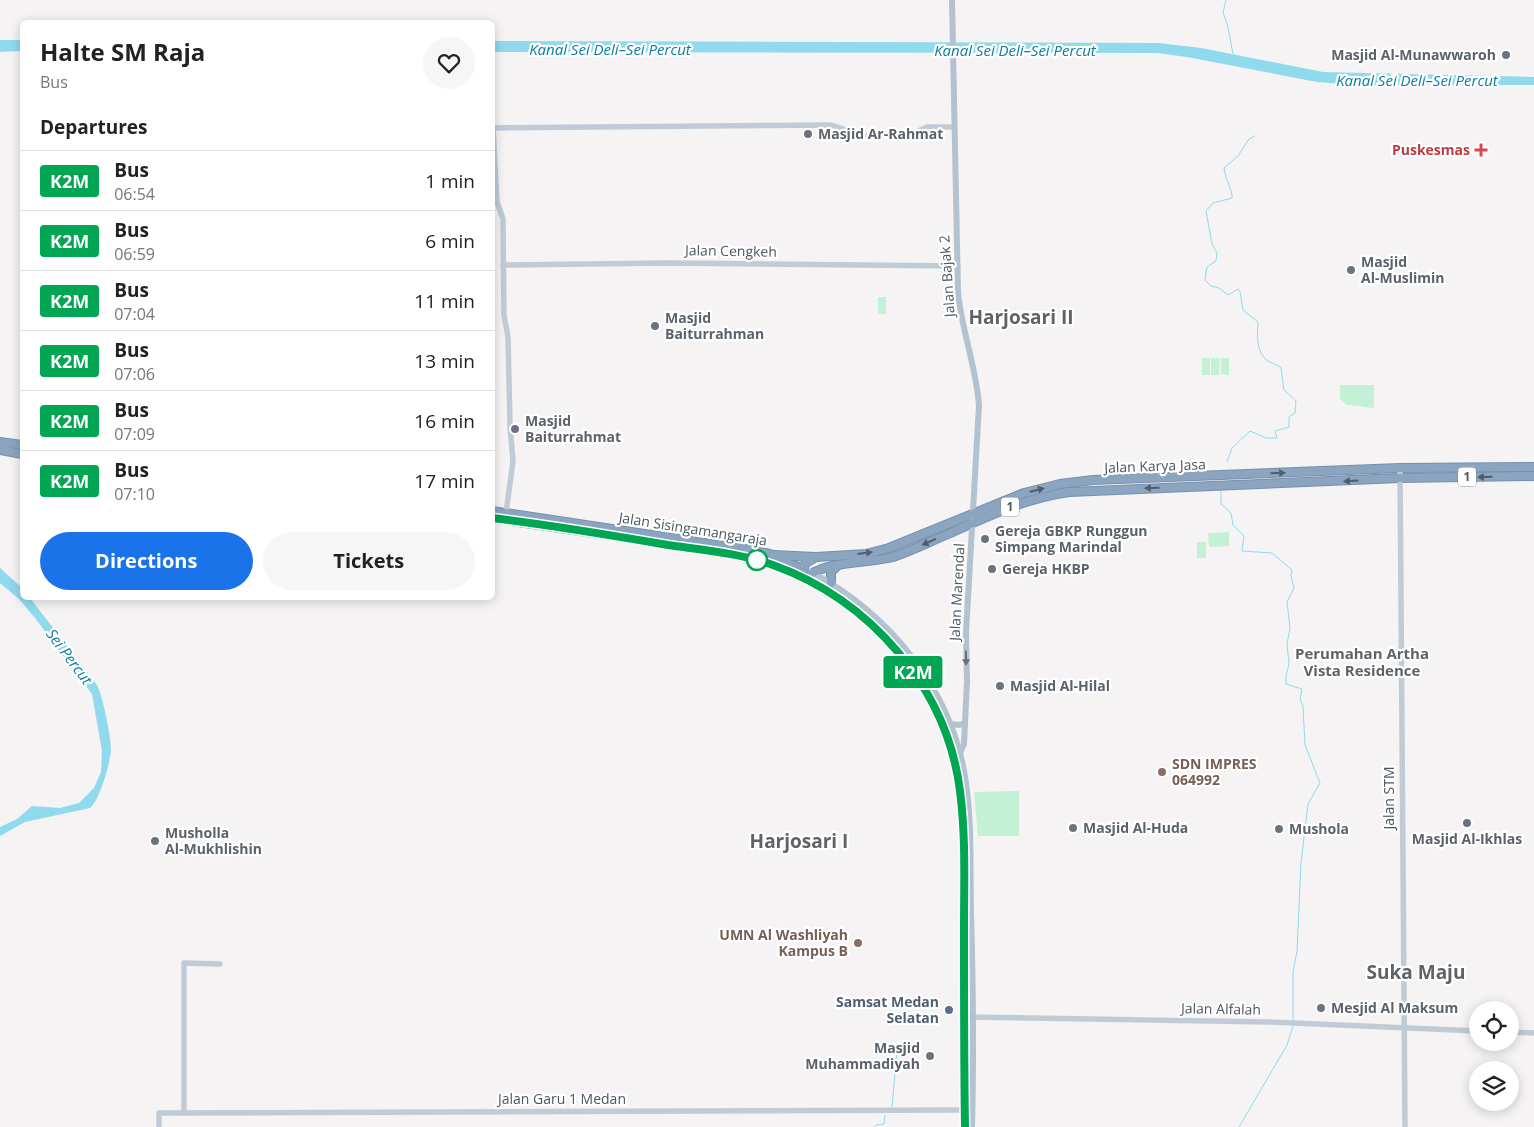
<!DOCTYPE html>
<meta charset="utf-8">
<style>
body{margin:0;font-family:"Open Sans",sans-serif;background:#f6f6f6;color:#222;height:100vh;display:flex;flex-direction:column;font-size:19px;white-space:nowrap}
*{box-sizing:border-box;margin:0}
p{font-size:16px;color:#767676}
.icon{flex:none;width:28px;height:28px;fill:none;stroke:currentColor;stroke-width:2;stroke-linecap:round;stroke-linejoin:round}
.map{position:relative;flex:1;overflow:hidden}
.details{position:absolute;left:20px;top:20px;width:475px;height:580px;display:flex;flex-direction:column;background:#fff;border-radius:8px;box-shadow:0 2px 12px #0003}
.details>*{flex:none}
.badge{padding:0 10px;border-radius:4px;font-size:18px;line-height:32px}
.tools{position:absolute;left:1469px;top:1001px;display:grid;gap:10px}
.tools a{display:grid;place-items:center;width:50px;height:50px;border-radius:50%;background:#fff;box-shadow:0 2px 12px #0003;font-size:25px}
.map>.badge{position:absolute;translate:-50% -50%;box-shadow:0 0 0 2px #fff}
h2{padding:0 20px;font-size:19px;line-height:45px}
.round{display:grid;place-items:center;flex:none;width:52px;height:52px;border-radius:26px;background:#f6f6f6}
.headline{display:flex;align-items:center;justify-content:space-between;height:85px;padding:0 20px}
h1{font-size:24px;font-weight:700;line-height:38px}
.button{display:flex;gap:10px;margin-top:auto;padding:10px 20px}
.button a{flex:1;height:58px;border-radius:30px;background:#1a73e8;color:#fff;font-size:20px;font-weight:700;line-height:58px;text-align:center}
.button a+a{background:#f6f6f6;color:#222}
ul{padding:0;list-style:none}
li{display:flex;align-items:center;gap:15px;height:60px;padding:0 20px;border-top:1px solid #e0e0e0}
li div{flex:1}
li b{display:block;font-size:19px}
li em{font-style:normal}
li .badge{min-width:55px;font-weight:700;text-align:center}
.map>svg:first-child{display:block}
</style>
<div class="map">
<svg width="1534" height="1127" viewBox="0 0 1534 1127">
<rect width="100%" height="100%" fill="#f5f3f3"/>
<g fill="#c3f1d5">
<rect x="878" y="297" width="8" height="17"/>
<rect x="1202" y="358" width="8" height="17"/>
<polygon points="1211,358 1220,358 1219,375 1211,375"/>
<polygon points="1221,358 1229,358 1229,375 1221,374"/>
<polygon points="1340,385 1374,385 1374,408 1347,405 1340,399"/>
<polygon points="1229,532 1229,546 1209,547 1208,533"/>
<rect x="1197" y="542" width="9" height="16"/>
<polygon points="1019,791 1019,836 978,836 974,792"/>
</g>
<g fill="#90daee">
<polygon points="0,40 22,40 22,51 0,52"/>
<polygon points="493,41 1159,43 1201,48 1323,72 1534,77 1534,85 1357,85 1317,82 1187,57 1157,53 493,52"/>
<path d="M0,568L22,588V598H30L97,685C103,696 111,738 111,750C110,763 100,800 90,808L25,822L0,836V827L17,819L32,806L60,808L79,803L94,788L101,772L102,751L92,694L35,618L19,599L0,583Z"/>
</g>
<rect fill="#f5f3f3" x="1391" y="70" width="7" height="17"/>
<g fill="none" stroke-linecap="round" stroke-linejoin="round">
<g stroke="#90daee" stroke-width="1">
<polyline points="1226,0 1223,12 1228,27 1233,54"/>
<path d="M1227,462L1232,448L1250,431L1266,438H1277L1275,431L1289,427V417L1295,413L1296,401L1284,390L1281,368C1278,365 1274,364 1270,362C1256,355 1257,336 1258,322L1243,310L1240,291L1238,289L1228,295L1219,288L1211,286L1205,280L1207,267L1216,261L1217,253L1212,244L1206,211L1213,203L1232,198C1233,191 1225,179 1224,168L1238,156L1249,139L1255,136"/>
<polyline points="1221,491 1221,504 1231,513 1233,525 1244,536 1242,551 1272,553 1292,570 1291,576 1294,588 1287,602 1290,628 1287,644 1289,664 1286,675 1286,684 1302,689 1300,699 1303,706 1305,745 1320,783 1308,804 1301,863 1297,951 1293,972 1293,1020"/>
<polyline points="892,1107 897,1051"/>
<polyline points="875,1127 876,1125 884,1124 885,1115"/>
<polyline points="1239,1127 1287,1045 1293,1026"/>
</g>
<defs>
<g id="highway">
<polyline points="0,442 22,445"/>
<polyline points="0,450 22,454"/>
<polyline points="492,511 758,551 774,555 784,562 804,569"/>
<path d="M492,518L723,552L771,564L806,579C819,561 871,563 893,557C911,551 929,542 946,535C986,517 1025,498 1069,492L1400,478L1534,476"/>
<polyline points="774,555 815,557"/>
<polyline points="798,575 806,563 816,557 866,554 889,548 1024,493 1060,484 1093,480 1400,468 1534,467"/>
<polyline points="831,583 831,572 837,566"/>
</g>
</defs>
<use href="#highway" stroke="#7690ad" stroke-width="10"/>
<g stroke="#c1cbd6" stroke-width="5.5">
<polyline points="492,128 831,125 866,136 916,132 927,127 954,127"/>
<polyline points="493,128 497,202 503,219 504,315 508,337 510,426 513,461 506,513"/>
<polyline points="503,265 667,263 958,266"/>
<polyline points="1400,468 1405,1127"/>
<polyline points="965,1017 1269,1022 1478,1031"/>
<polyline points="1510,1032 1534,1033"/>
<polyline points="184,1113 184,963 220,964"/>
<polyline points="159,1127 159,1113 965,1110"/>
</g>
<g stroke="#b3c2d1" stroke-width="6">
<path d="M952,0L958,293C962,331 976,367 979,405L966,633L967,681L964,744L960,753"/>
<path d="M811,572C891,615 953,691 966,783C972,825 970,869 971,912C973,983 974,1055 972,1127"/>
<path d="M806,579C888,620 947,700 960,791C966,836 964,884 964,930C964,996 964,1061 965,1127"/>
<polyline points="949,724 959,725 965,723"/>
</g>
<use href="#highway" stroke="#8ba5c1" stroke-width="8"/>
</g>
<defs><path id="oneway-solid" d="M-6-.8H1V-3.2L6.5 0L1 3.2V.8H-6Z" transform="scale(1.25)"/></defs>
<g fill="#505e6b">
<use href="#oneway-solid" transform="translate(1278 473) rotate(-2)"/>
<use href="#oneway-solid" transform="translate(1485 477) rotate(179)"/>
<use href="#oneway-solid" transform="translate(1351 481) rotate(177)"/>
<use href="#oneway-solid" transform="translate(1152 488) rotate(178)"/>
<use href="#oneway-solid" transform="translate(1037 490) rotate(-14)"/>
<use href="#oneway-solid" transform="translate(929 542) rotate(156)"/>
<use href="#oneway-solid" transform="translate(865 553) rotate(-7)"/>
</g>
<use fill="#64717d" href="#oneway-solid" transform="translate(966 658) rotate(89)"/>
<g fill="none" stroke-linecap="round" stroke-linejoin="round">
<defs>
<path id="line" d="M492,518C551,525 610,535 668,545C703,550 739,553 773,565C870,600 947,687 960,791C966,837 964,885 964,931C964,996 964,1062 965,1127"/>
</defs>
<use href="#line" stroke="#fff" stroke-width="11"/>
<use href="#line" stroke="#00a651" stroke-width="8"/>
</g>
<g fill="#6b7280" stroke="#fff" stroke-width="2">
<circle cx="1506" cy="55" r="5"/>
<circle cx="808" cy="134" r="5"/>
<circle cx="1351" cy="270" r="5"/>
<circle cx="655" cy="326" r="5"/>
<circle cx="515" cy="429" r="5"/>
<circle cx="985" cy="539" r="5"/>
<circle cx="992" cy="569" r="5"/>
<circle cx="1000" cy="686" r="5"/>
<circle cx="1467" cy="823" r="5"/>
<circle cx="1073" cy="828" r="5"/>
<circle cx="1279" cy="829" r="5"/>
<circle cx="155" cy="841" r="5"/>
<circle cx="1321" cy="1008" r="5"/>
<circle cx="930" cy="1056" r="5"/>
</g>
<path fill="#e0444e" stroke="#fff" stroke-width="2" d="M1478.5 142.5h5v5h5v5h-5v5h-5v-5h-5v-5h5z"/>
<circle fill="#fff" stroke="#00a651" stroke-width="2.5" cx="757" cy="560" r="10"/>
<g fill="#8d6e63" stroke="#fff" stroke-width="2">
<circle cx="1162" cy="772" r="5"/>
<circle cx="858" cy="943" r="5"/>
</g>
<circle fill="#5c6f8a" stroke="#fff" stroke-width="2" cx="949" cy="1010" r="5"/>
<g text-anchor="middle" stroke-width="4.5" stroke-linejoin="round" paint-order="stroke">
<g fill="#fff" stroke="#808990" stroke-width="1">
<rect x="1458" y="467.5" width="18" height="19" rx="4"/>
<rect x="1001" y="497.5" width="18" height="19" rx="4"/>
</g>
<g font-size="12" font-weight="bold" fill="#4a5661">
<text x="1467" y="481">1</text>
<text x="1010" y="511">1</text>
</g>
<g font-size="14" font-weight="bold" fill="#5b616d" stroke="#fff" text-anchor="start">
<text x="1496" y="60" text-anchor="end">Masjid Al-Munawwaroh</text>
<text x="818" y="139">Masjid Ar-Rahmat</text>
<text x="1361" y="267">Masjid<tspan x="1361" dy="16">Al-Muslimin</tspan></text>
<text x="665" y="323">Masjid<tspan x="665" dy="16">Baiturrahman</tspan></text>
<text x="525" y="426">Masjid<tspan x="525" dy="16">Baiturrahmat</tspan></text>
<text x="995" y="536">Gereja GBKP Runggun<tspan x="995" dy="16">Simpang Marindal</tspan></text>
<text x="1002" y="574">Gereja HKBP</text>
<text x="1010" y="691">Masjid Al-Hilal</text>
<text x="1083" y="833">Masjid Al-Huda</text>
<text x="1289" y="834">Mushola</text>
<text x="165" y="838">Musholla<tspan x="165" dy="16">Al-Mukhlishin</tspan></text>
<text x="1467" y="844" text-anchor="middle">Masjid Al-Ikhlas</text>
<text x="1331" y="1013">Mesjid Al Maksum</text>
<text x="920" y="1053" text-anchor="end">Masjid<tspan x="920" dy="16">Muhammadiyah</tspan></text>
</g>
<g font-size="14" font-weight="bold" fill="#be3a42" stroke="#fff" text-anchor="end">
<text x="1470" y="155">Puskesmas</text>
</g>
<g font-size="14" fill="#4a5661" stroke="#fff">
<text transform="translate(731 251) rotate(1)" y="5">Jalan Cengkeh</text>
<text transform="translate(947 276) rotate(-94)" y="5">Jalan Bajak 2</text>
<text transform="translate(1155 466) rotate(-2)" y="5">Jalan Karya Jasa</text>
<text transform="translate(693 529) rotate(9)" y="5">Jalan Sisingamangaraja</text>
<text transform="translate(957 592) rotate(-87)" y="5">Jalan Marendal</text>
<text transform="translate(1389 798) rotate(-90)" y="5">Jalan STM</text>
<text transform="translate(1221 1009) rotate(1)" y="5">Jalan Alfalah</text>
<text x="562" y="1104">Jalan Garu 1 Medan</text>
</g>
<g font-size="14" font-weight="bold" fill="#785e54" stroke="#fff" text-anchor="start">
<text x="1172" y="769">SDN IMPRES<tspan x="1172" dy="16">064992</tspan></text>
<text x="848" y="940" text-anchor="end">UMN Al Washliyah<tspan x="848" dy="16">Kampus B</tspan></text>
</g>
<g font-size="14" font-weight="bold" fill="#4e5e75" stroke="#fff" text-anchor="end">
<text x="939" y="1007">Samsat Medan<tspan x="939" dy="16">Selatan</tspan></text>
</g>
<g font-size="15" font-style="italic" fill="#0c7c9b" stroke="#fff">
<text x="610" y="55">Kanal Sei Deli–Sei Percut</text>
<text x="1015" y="56">Kanal Sei Deli–Sei Percut</text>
<text x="1417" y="86">Kanal Sei Deli–Sei Percut</text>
<text transform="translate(69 657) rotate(53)" y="5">Sei Percut</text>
</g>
<g font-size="15" font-weight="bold" fill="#5f6368" stroke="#fff">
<text x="1362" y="659">Perumahan Artha<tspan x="1362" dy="17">Vista Residence</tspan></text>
</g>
<g font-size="19" font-weight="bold" fill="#5f6368" stroke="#fff">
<text x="1021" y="324">Harjosari II</text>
<text x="799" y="848">Harjosari I</text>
<text x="1416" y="979">Suka Maju</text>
</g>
</g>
</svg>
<div class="tools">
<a><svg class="icon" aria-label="locate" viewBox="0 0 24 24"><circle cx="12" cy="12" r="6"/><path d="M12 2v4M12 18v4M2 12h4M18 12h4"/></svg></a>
<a><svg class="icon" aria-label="layers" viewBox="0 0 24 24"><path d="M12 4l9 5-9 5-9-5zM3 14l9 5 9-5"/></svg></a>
</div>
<b class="badge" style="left:913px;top:672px;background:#00a651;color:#fff">K2M</b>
<section class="details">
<div class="headline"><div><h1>Halte SM Raja</h1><p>Bus</p></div><a class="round"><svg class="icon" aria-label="heart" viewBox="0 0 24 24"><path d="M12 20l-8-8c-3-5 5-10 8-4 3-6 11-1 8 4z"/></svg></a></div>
<h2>Departures</h2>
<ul>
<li><span class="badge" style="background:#00a651;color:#fff">K2M</span><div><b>Bus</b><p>06:54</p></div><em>1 min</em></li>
<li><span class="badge" style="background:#00a651;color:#fff">K2M</span><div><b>Bus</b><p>06:59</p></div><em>6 min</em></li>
<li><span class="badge" style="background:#00a651;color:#fff">K2M</span><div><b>Bus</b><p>07:04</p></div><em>11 min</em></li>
<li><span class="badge" style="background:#00a651;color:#fff">K2M</span><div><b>Bus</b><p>07:06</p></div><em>13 min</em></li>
<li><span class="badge" style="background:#00a651;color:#fff">K2M</span><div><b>Bus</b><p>07:09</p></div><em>16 min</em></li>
<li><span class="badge" style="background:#00a651;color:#fff">K2M</span><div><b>Bus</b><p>07:10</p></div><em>17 min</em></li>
</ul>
<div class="button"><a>Directions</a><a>Tickets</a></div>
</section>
</div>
